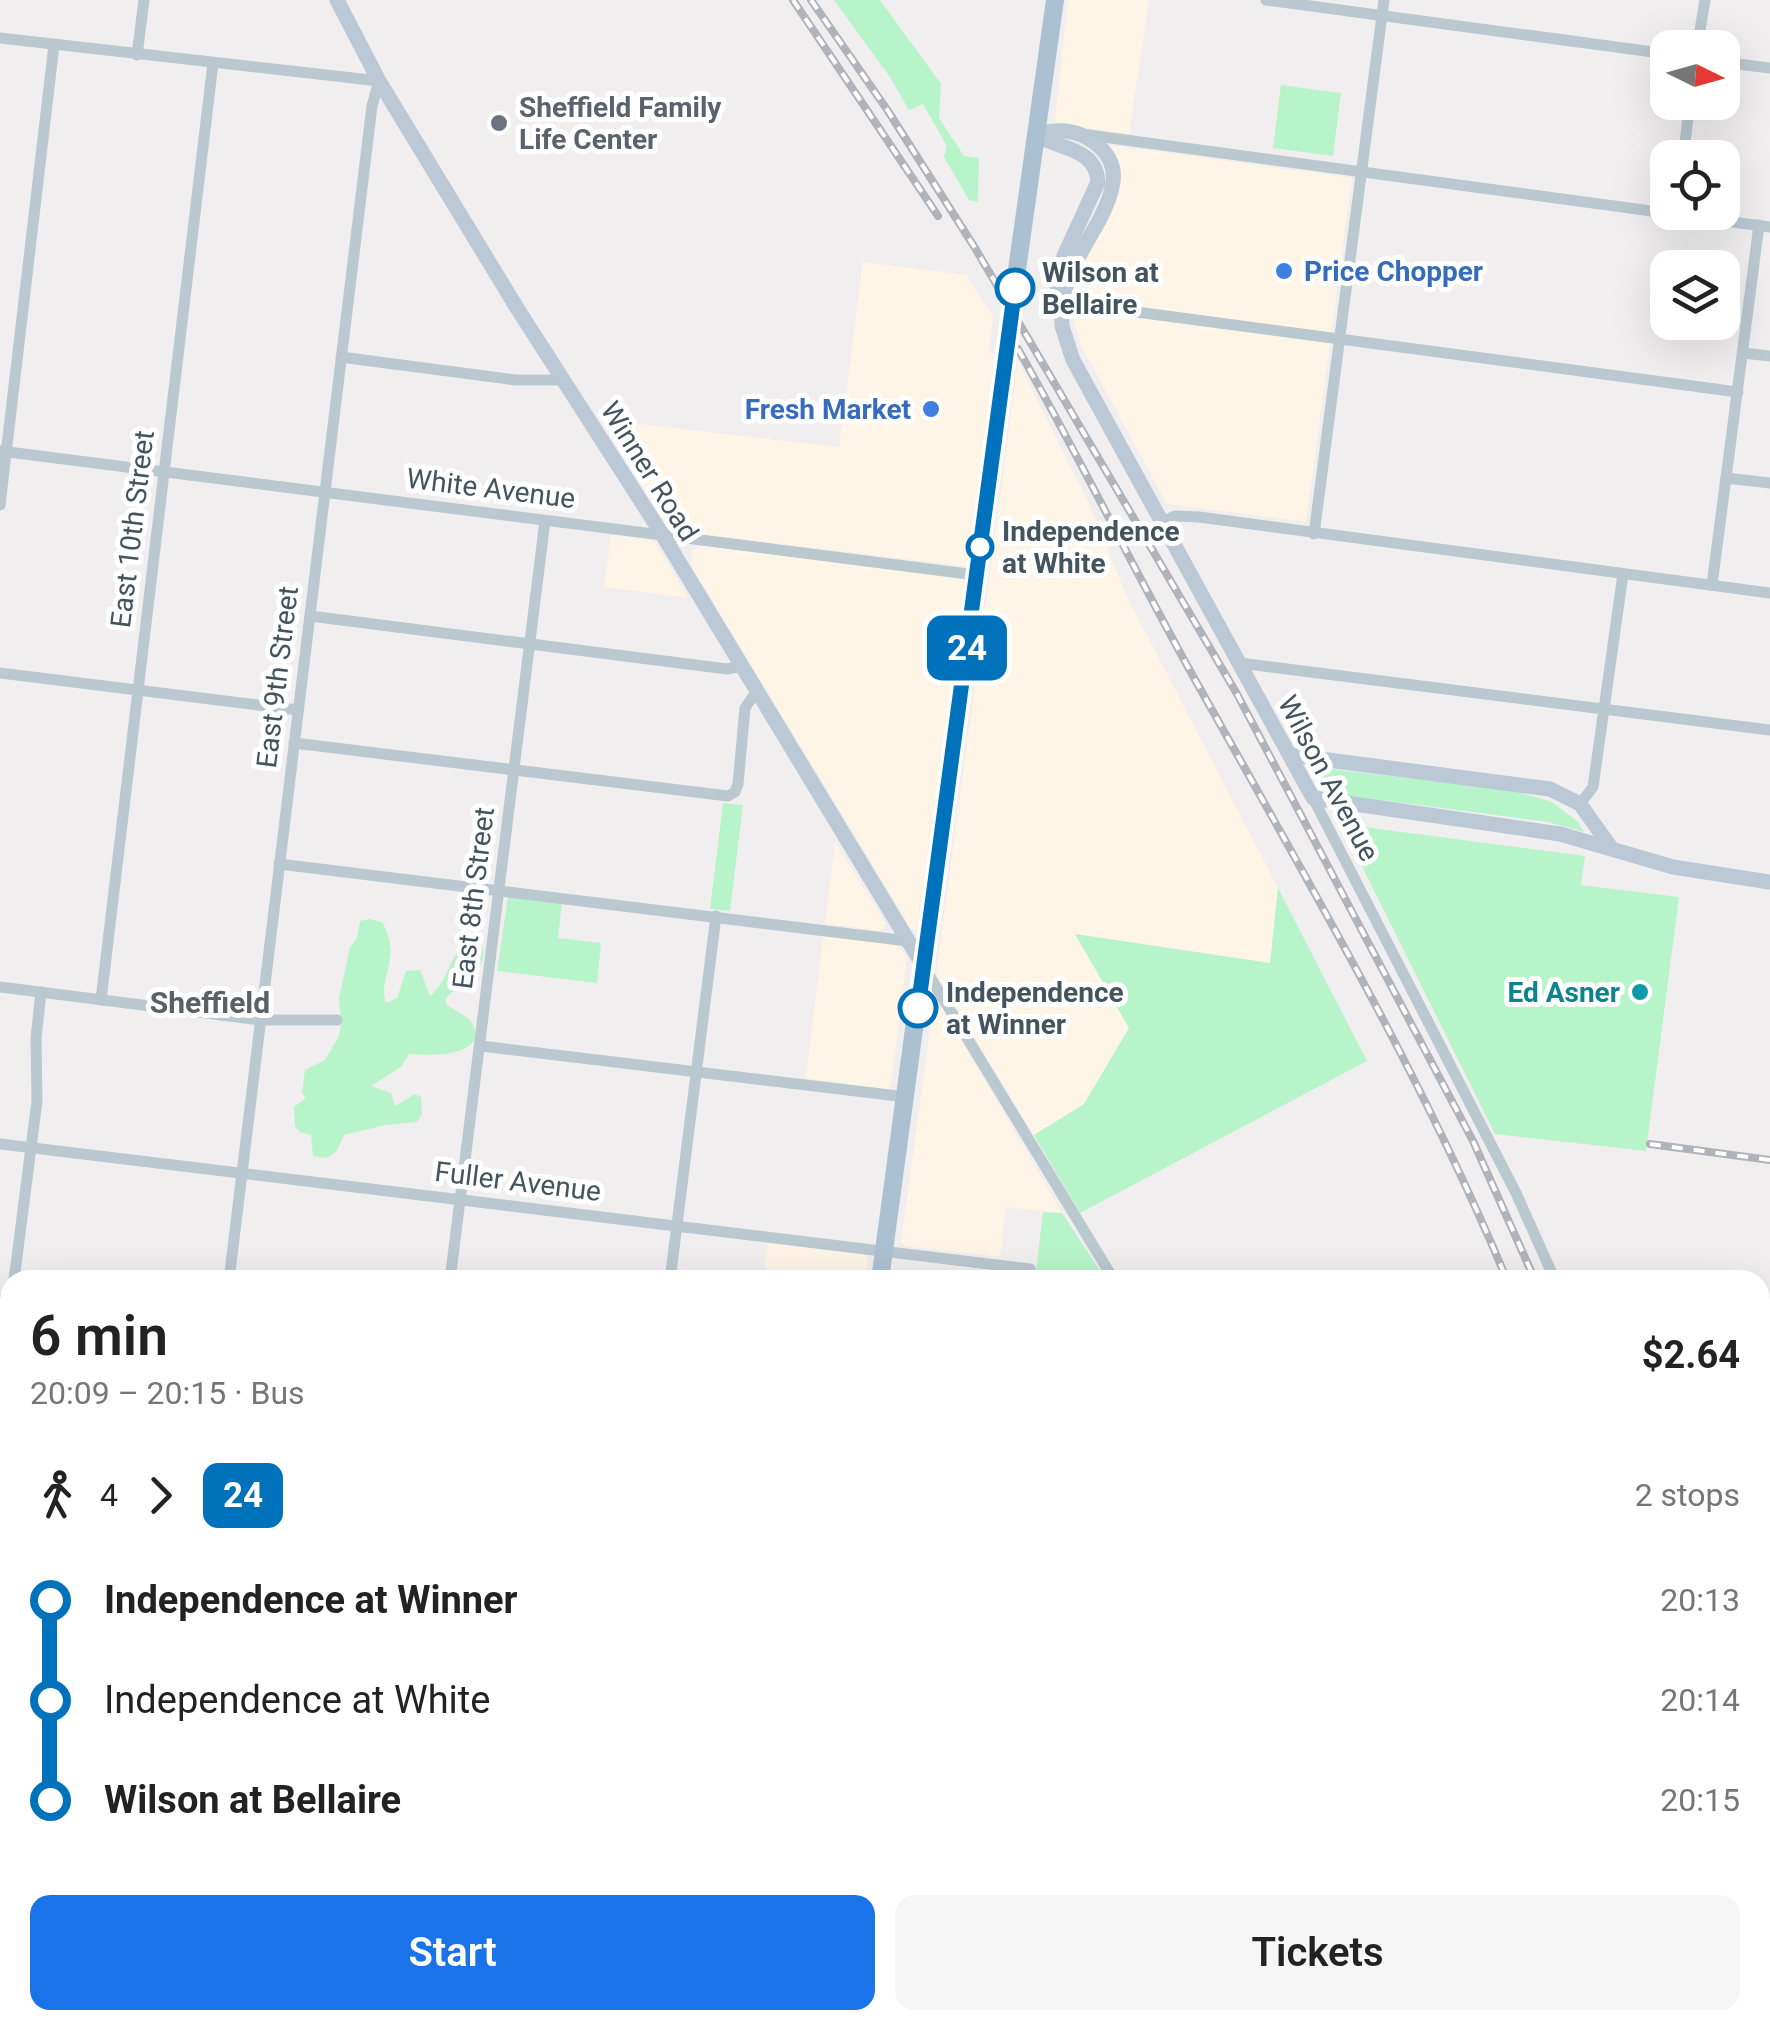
<!DOCTYPE html>
<meta charset="utf-8">
<style>
body{margin:0;font-family:Roboto,sans-serif;background:#f6f6f6;color:#222;height:100vh;display:flex;flex-direction:column;font-size:38px;white-space:nowrap}
*{box-sizing:border-box;margin:0}
p{font-size:32px;color:#767676}
.icon{flex:none;width:55px;height:55px;fill:none;stroke:currentColor;stroke-width:2;stroke-linecap:round;stroke-linejoin:round}
.map{position:relative;flex:1;overflow:hidden}
.panel{position:absolute;left:0px;top:1270px;width:1770px;height:760px;display:flex;flex-direction:column;background:#fff;border-radius:30px 30px 0 0;box-shadow:0 10px 40px #0002}
.panel>*{flex:none}
.badge{padding:0 20px;border-radius:15px;font-size:35px;line-height:65px}
.needle{width:65px;rotate:95deg}
.fabs{position:absolute;left:1650px;top:30px;display:grid;gap:20px}
.fabs a{display:grid;place-items:center;width:90px;height:90px;border-radius:20px;background:#fff;box-shadow:0 10px 40px #0002;font-size:50px}
.map>.badge{position:absolute;translate:-50% -50%;box-shadow:0 0 0 5px #fff}
.legs{display:flex;align-items:center;gap:15px;height:110px;padding:0 30px;font-size:32px}
.legs p{margin-inline-start:auto}
.head{display:flex;align-items:center;justify-content:space-between;height:170px;padding:0 30px}
h1{font-size:55px;font-weight:600;line-height:75px}
.cta{display:flex;gap:20px;margin-top:auto;padding:20px 30px}
.cta a{flex:1;height:115px;border-radius:20px;background:#1a73e8;color:#fff;font-size:40px;font-weight:600;line-height:115px;text-align:center}
.cta a+a{background:#f6f6f6;color:#222}
ul{padding:0 30px;list-style:none}
li{display:flex;align-items:center;gap:35px;height:100px;font-size:38px}
li i{display:grid;place-items:center;width:15px;height:100%;margin:0 12px;background:currentColor}
li i::after{content:'';width:25px;height:25px;margin:-12px;border:8px solid;border-radius:50%;background:#fff}
li p{margin-inline-start:auto}
li:first-child i{background:linear-gradient(#0000 50%,currentColor 0)}
li:last-child i{background:linear-gradient(currentColor 50%,#0000 0)}
.map>svg:first-child{display:block}
</style>
<div class="map">
<svg width="1770" height="2030" viewBox="0 0 1770 2030">
<rect width="100%" height="100%" fill="#f1eeef"/>
<g fill="#fef5e6">
<polygon points="1068,0 1149,0 1129,134 1058,124 1055,120"/>
<polygon points="1108,145 1352,178 1306,522 1167,504 1081,345 1073,319 1073,294 1075,280 1114,201"/>
<polygon points="863,262 966,275 993,317 989,353 995,354 967,564 963,566 676,531 668,527 609,432 621,424 630,423 839,447"/>
<polygon points="1018,362 1088,502 1127,597 1278,888 1270,963 1076,934 1129,1028 1084,1104 1034,1135 938,977 937,968"/>
<polygon points="611,535 650,540 656,544 688,598 604,587"/>
<polygon points="706,546 962,579 965,585 916,931 911,928 691,565 693,550"/>
<polygon points="835,842 885,923 885,928 879,931 825,923"/>
<polygon points="823,935 897,945 907,957 891,1084 888,1089 806,1078"/>
<polygon points="936,1005 942,1007 1062,1213 1006,1207 1000,1257 905,1246 901,1242 933,1008"/>
<polygon points="768,1243 865,1255 868,1259 865,1280 763,1280"/>
</g>
<g fill="#b8f4ca">
<polygon points="834,0 880,0 941,84 939,118 964,156 979,158 978,202 969,200 944,157 947,146 923,104 909,110 890,77"/>
<polygon points="1281,85 1341,93 1333,156 1273,148"/>
<polygon points="1331,769 1515,791 1552,802 1577,821 1584,832 1548,822 1335,794 1325,788 1320,777 1322,772"/>
<polygon points="723,803 743,805 730,911 710,909"/>
<polygon points="1341,824 1585,856 1581,885 1679,897 1646,1151 1495,1134"/>
<polygon points="1278,888 1367,1061 1080,1213 1034,1135 1084,1104 1129,1028 1075,934 1270,963"/>
<polygon points="508,897 562,902 558,938 601,943 597,983 497,971"/>
<path d="M369,919L382,922C403,958 377,978 386,1003L397,998L406,971L420,970L430,996C451,979 448,953 469,941L484,949C482,981 464,979 446,998V1004C453,1010 467,1015 472,1023C491,1057 426,1056 409,1054L401,1067L371,1086L391,1093L395,1106L415,1094L421,1097L422,1114L417,1122L385,1125L344,1135L336,1152L326,1158L313,1156L311,1135L300,1132L295,1126L294,1107L306,1098L302,1093L305,1070L325,1060L339,1036L341,1022L339,998L350,947L357,938L360,921Z"/>
<polygon points="1043,1212 1062,1213 1106,1280 1035,1280"/>
<polygon points="10,1642 10,1731 0,1730 0,1648"/>
</g>
<g fill="none" stroke-linecap="round" stroke-linejoin="round">
<polyline stroke="#cecfd2" stroke-width="18" stroke-dasharray="18 9" stroke-linecap="butt" points="1006,350 1014,291"/>
<g stroke="#bac8cf" stroke-width="11">
<polyline points="1266,0 1668,54"/>
<polyline points="0,38 379,81 372,106 229,1280"/>
<polyline points="1697,48 1705,0"/>
<polyline points="137,55 144,0"/>
<polyline points="1722,62 1770,68"/>
<polyline points="1081,134 1770,227"/>
<polyline points="1683,158 1690,102"/>
<polyline points="1061,302 1738,392"/>
<polyline points="1743,353 1770,356"/>
<polyline points="341,357 516,380 563,380"/>
<polyline points="0,451 976,575"/>
<polyline points="1726,478 1770,483"/>
<polyline points="0,505 54,45"/>
<polyline points="1162,522 1175,516 1199,517 1770,593"/>
<polyline points="1314,534 1384,0"/>
<polyline points="1712,585 1759,225"/>
<polyline points="310,616 727,669 742,666"/>
<polyline points="1239,663 1770,730"/>
<polyline points="0,673 298,710"/>
<polyline points="294,743 728,796 735,792 738,784 745,708 756,692"/>
<polyline points="1313,798 1516,1193 1555,1280"/>
<polyline points="1580,804 1593,787 1623,574"/>
<polyline points="279,864 908,941"/>
<polyline points="924,967 1114,1280"/>
<polyline points="0,987 260,1020 337,1020"/>
<polyline points="101,1000 213,63"/>
<polyline points="481,1046 906,1097"/>
<polyline points="0,1144 1030,1269 1028,1280"/>
<polyline points="14,1280 37,1101 36,1038 41,992"/>
<polyline points="450,1280 545,521"/>
<polyline points="670,1280 716,916"/>
<polyline points="0,1393 10,1312"/>
<polyline points="0,1464 10,1465"/>
<polyline points="1760,1467 1770,1469"/>
<polyline points="0,1620 10,1621"/>
<polyline points="0,1778 10,1780"/>
<polyline points="0,1938 10,1939"/>
<polyline points="973,2020 974,2030"/>
<polyline points="1193,2030 1193,2020"/>
</g>
<g stroke="#bac9d5" stroke-width="15">
<polyline points="337,0 379,81 517,308 662,534 924,967"/>
<path d="M1035,134C1059,150 1096,147 1098,182L1064,256L1056,282L1061,302L1062,326L1073,360L1313,798L1560,834L1673,867L1770,882"/>
<path d="M1035,134C1045,132 1056,130 1066,131C1091,134 1117,155 1113,182C1109,211 1086,240 1074,266C1069,277 1065,290 1061,302"/>
<polyline points="1290,755 1550,789 1580,804 1612,849"/>
<polyline points="0,1302 10,1304"/>
</g>
<g stroke="#abc1d1" stroke-width="18">
<polyline points="1014,291 1055,0"/>
<polyline points="880,1280 1006,350"/>
<polyline points="784,2030 786,2020"/>
</g>
<defs>
<g id="rail">
<polyline points="793,0 938,216"/>
<polyline points="811,0 888,111 975,248 1237,694 1473,1141 1535,1280"/>
<path d="M1018,349C1079,456 1133,568 1193,676C1303,873 1420,1071 1507,1280"/>
<polyline points="1650,1144 1770,1160"/>
<polyline points="1760,1640 1770,1643"/>
<polyline points="1760,1823 1770,1826"/>
<polyline points="1722,2020 1725,2030"/>
<polyline points="1741,2020 1744,2030"/>
<polyline points="884,2030 967,2020"/>
</g>
</defs>
<use href="#rail" stroke="#b0b4ba" stroke-width="8"/>
<use href="#rail" stroke="#fff" stroke-width="4" stroke-dasharray="11" stroke-linecap="butt"/>
</g>
<g fill="none" stroke-linecap="round" stroke-linejoin="round">
<defs>
<polyline id="line-1" points="918,1008 1015,288"/>
</defs>
<use href="#line-1" stroke="#fff" stroke-width="22"/>
<use href="#line-1" stroke="#0072bc" stroke-width="15"/>
</g>
<circle fill="#6b7280" stroke="#fff" stroke-width="4" cx="499" cy="123" r="10"/>
<g fill="#3f7fe0" stroke="#fff" stroke-width="4">
<circle cx="1284" cy="271" r="10"/>
<circle cx="931" cy="409" r="10"/>
</g>
<g fill="#fff" stroke="#0072bc" stroke-width="5">
<circle cx="1015" cy="288" r="18"/>
<circle cx="980" cy="547" r="12"/>
<circle cx="918" cy="1008" r="18"/>
</g>
<circle fill="#0f9aa8" stroke="#fff" stroke-width="4" cx="1640" cy="992" r="10"/>
<g text-anchor="middle" stroke-width="10" stroke-linejoin="round" paint-order="stroke">
<g font-size="28" font-weight="bold" fill="#5b616d" stroke="#fff" text-anchor="start">
<text x="519" y="117">Sheffield Family<tspan x="519" dy="32">Life Center</tspan></text>
</g>
<g font-size="28" font-weight="bold" fill="#366cbe" stroke="#fff" text-anchor="start">
<text x="1304" y="281">Price Chopper</text>
<text x="911" y="419" text-anchor="end">Fresh Market</text>
</g>
<g font-size="28" font-weight="bold" fill="#44545e" stroke="#fff" text-anchor="start">
<text x="1042" y="282">Wilson at<tspan x="1042" dy="32">Bellaire</tspan></text>
<text x="1002" y="541">Independence<tspan x="1002" dy="32">at White</tspan></text>
<text x="946" y="1002">Independence<tspan x="946" dy="32">at Winner</tspan></text>
</g>
<g font-size="28" fill="#44545e" stroke="#fff">
<text transform="translate(650 471) rotate(58)" y="10">Winner Road</text>
<text transform="translate(491 488) rotate(7)" y="10">White Avenue</text>
<text transform="translate(132 529) rotate(-83)" y="10">East 10th Street</text>
<text transform="translate(277 677) rotate(-83)" y="10">East 9th Street</text>
<text transform="translate(1329 778) rotate(62)" y="10">Wilson Avenue</text>
<text transform="translate(473 898) rotate(-83)" y="10">East 8th Street</text>
<text transform="translate(518 1181) rotate(7)" y="10">Fuller Avenue</text>
</g>
<g font-size="28" font-weight="bold" fill="#0d838f" stroke="#fff" text-anchor="end">
<text x="1620" y="1002">Ed Asner</text>
</g>
<g font-size="30" font-weight="bold" fill="#5a6064" stroke="#fff">
<text x="210" y="1013">Sheffield</text>
</g>
</g>
</svg>
<div class="fabs">
<a><svg class="needle" viewBox="-14 -14 28 28"><path d="M0-13l5 13h-10z" fill="#e53935"/><path d="M0 13l5-13h-10z" fill="#767676"/></svg></a>
<a><svg class="icon" aria-label="locate" viewBox="0 0 24 24"><circle cx="12" cy="12" r="6"/><path d="M12 2v4M12 18v4M2 12h4M18 12h4"/></svg></a>
<a><svg class="icon" aria-label="layers" viewBox="0 0 24 24"><path d="M12 4l9 5-9 5-9-5zM3 14l9 5 9-5"/></svg></a>
</div>
<b class="badge" style="left:967px;top:648px;background:#0072bc;color:#fff">24</b>
<section class="panel">
<div class="head"><div><h1>6 min</h1><p>20:09 – 20:15 · Bus</p></div><b>$2.64</b></div>
<div class="legs"><svg class="icon" aria-label="walk" viewBox="0 0 24 24"><circle cx="13" cy="4" r="2"/><path d="M13 8l-2 6 4 7M11 14l-3 7M7 12l3-4h3l4 4"/></svg>4<svg class="icon" aria-label="forward" viewBox="0 0 24 24"><path d="M9 5l7 7-7 7"/></svg><b class="badge" style="background:#0072bc;color:#fff">24</b><p>2 stops</p></div>
<ul>
<li><i style="color:#0072bc"></i><b>Independence at Winner</b><p>20:13</p></li>
<li><i style="color:#0072bc"></i><span>Independence at White</span><p>20:14</p></li>
<li><i style="color:#0072bc"></i><b>Wilson at Bellaire</b><p>20:15</p></li>
</ul>
<div class="cta"><a>Start</a><a>Tickets</a></div>
</section>
</div>
